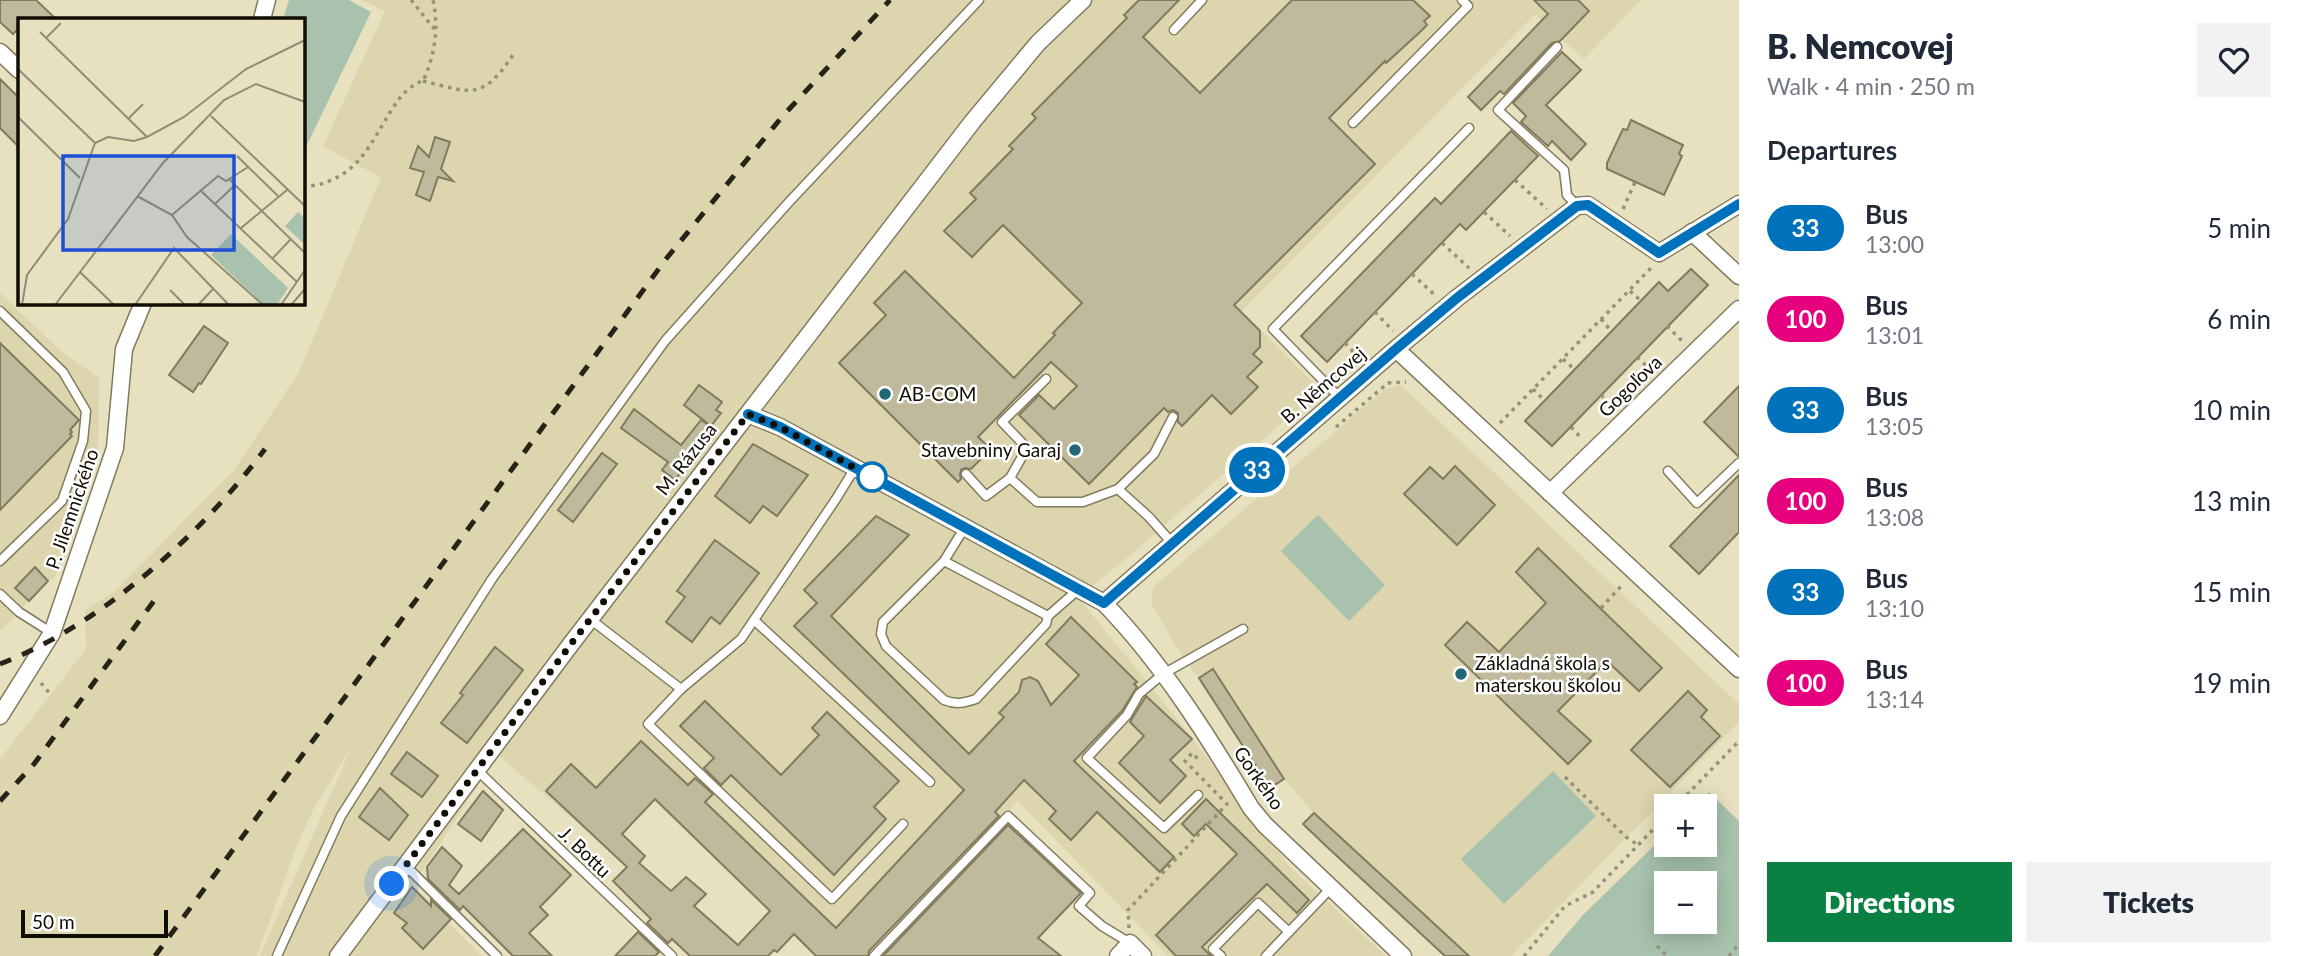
<!DOCTYPE html>
<meta charset="utf-8">
<style>
body{margin:0;font-family:Lato,sans-serif;background:#f2f2f3;color:#1f2937;height:100vh;display:flex;flex-direction:column;font-size:26px;white-space:nowrap}
*{box-sizing:border-box;margin:0}
p{font-size:23px;color:#747a83}
.icon{flex:none;width:38px;height:38px;fill:none;stroke:currentColor;stroke-width:2;stroke-linecap:round;stroke-linejoin:round}
.map{position:relative;flex:1;overflow:hidden}
.sheet{display:flex;flex-direction:column;background:#fff;width:560px}
.sheet>*{flex:none}
.badge{padding:0 14px;border-radius:23px;font-size:24px;line-height:46px}
.tools{position:absolute;left:1654px;top:794px;display:grid;gap:14px}
.tools a{display:grid;place-items:center;width:63px;height:63px;border-radius:0px;background:#fff;box-shadow:0 4px 18px #0003;font-size:35px}
.scale{position:absolute;left:21px;bottom:18px;width:147px;box-sizing:border-box;padding-left:7px;border:4px solid #100e04;border-top:0;font-size:19px;line-height:24px;white-space:nowrap;color:#100e04;-webkit-text-stroke:5px #fff;paint-order:stroke}
.you{position:absolute;width:35px;height:35px;margin:-18px;border:5px solid #fff;border-radius:50%;background:#1a73e8;box-shadow:0 0 0 10px #1a73e833}
.map>.badge{position:absolute;translate:-50% -50%;box-shadow:0 0 0 4px #fff}
h2{padding:0 28px;font-size:26px;line-height:63px}
.round{display:grid;place-items:center;flex:none;width:74px;height:74px;border-radius:0px;background:#f2f2f3}
.head{display:flex;align-items:center;justify-content:space-between;height:119px;padding:0 28px}
h1{font-size:33px;font-weight:800;line-height:52px}
.primary-button{display:flex;gap:14px;margin-top:auto;padding:14px 28px}
.primary-button a{flex:1;height:80px;border-radius:0px;background:#0b8043;color:#fff;font-size:28px;font-weight:800;line-height:80px;text-align:center}
.primary-button a+a{background:#f2f2f3;color:#1f2937}
ul{padding:0;list-style:none}
li{display:flex;align-items:center;gap:21px;height:91px;padding:0 28px}
li div{flex:1}
li b{display:block;font-size:26px}
li em{font-style:normal}
li .badge{min-width:77px;font-weight:700;text-align:center}
main{display:flex;flex:1;min-height:0}
.map>svg:first-child{display:block}
</style>
<main>
<div class="map">
<svg width="1739" height="956" viewBox="0 0 1739 956">
<rect width="100%" height="100%" fill="#e7e1c0"/>
<g fill="#dcd5ae">
<polygon points="361,0 1641,0 1584,59 1535,14 1242,311 1320,390 1121,563 1078,597 1178,720 1289,866 1386,956 1168,956 1018,801 863,956 816,956 654,801 608,849 498,755 412,887 482,956 260,956 352,746 313,810 296,848 257,956 0,956 0,759 86,649 85,610 114,592 234,470 299,372 381,178 323,146 385,11"/>
<polygon points="0,293 62,352 99,378 98,457 54,579 48,581 0,631"/>
<polygon points="1401,385 1739,704 1739,722 1511,956 1468,956 1314,813 1284,779 1213,670 1199,678 1185,661 1151,603 1153,587 1385,389"/>
</g>
<g fill="#a8c2ad" fill-rule="evenodd">
<polygon points="289,0 349,0 371,12 303,153 303,19 283,19"/>
<polygon points="1318,515 1385,585 1349,621 1281,551"/>
<polygon points="1553,771 1596,816 1504,904 1461,859"/>
<path d="M1709,792L1739,821V956H1548L1583,915L1666,834V845H1704V807H1694ZM1666,884H1704V922H1666Z"/>
</g>
<g fill="#c0ba9c" stroke="#817b5e" stroke-width="2" fill-rule="evenodd">
<polygon points="0,0 36,0 56,19 19,19 19,28 13,34 0,22"/>
<polygon points="1139,0 1179,0 1143,37 1200,93 1292,0 1413,0 1430,16 1424,21 1427,25 1420,32 1386,63 1385,61 1329,118 1375,164 1234,305 1260,331 1260,347 1253,354 1262,362 1247,377 1258,387 1231,414 1212,395 1182,426 1178,422 1178,413 1173,410 1168,412 1164,408 1089,484 1019,415 1039,395 1054,409 1077,386 1051,362 978,437 991,449 971,469 965,468 961,470 960,475 961,479 958,482 839,363 886,315 874,303 905,271 1014,378 1055,335 1053,333 1082,303 1003,225 972,257 944,231 976,199 970,193 1013,149 1009,146 1036,118 1032,114 1127,18 1124,15"/>
<polygon points="1534,0 1578,0 1589,11 1560,41 1552,43 1504,94 1500,91 1481,110 1468,97 1548,14"/>
<polygon points="1562,52 1581,70 1546,105 1586,144 1571,160 1552,141 1548,146 1521,122 1526,116 1513,103"/>
<polygon points="0,79 19,98 19,147 0,128"/>
<polygon points="1631,120 1683,145 1679,154 1682,156 1664,195 1607,169 1607,163 1623,129 1627,130"/>
<polygon points="1511,131 1538,156 1466,230 1460,224 1327,362 1301,336 1435,198 1441,204"/>
<polygon points="435,137 450,142 441,169 453,181 438,177 430,201 416,195 424,172 410,168 418,146 429,157"/>
<polygon points="1691,269 1708,285 1552,446 1525,421 1659,282 1668,291"/>
<polygon points="204,326 228,343 201,384 199,383 193,392 169,375"/>
<polygon points="0,343 79,420 70,430 72,432 70,434 72,436 0,510"/>
<polygon points="699,385 722,402 716,410 721,413 711,426 684,405"/>
<polygon points="1739,386 1739,457 1704,422"/>
<polygon points="634,409 681,445 701,420 714,429 675,480 662,470 668,462 621,428"/>
<polygon points="753,444 808,475 777,516 763,506 750,523 715,496"/>
<polygon points="602,453 617,464 573,522 558,510"/>
<polygon points="1455,466 1495,505 1457,545 1404,494 1430,467 1443,479"/>
<polygon points="1739,475 1739,532 1699,574 1670,546"/>
<path d="M876,516L909,535L831,616L969,754L1004,717L999,713L1019,692L1022,680L1030,677L1038,681L1051,705L1079,675L1046,644L1071,617L1137,682L1134,684L1137,687L1122,711L1074,761L1174,857L1160,872L1097,812L1071,840L1049,819L1056,811L1024,780L995,812L999,816L869,951L868,956H816L794,934L777,952L774,950L768,956H690L672,939L668,943L647,923L651,919L613,881L627,867L546,791L571,764L596,788L641,741L688,785L695,778L713,794L705,802L836,928L964,790L794,626L817,603L804,590ZM655,799L770,911L738,945L694,906L706,894L686,877L671,891L639,863L645,856L622,834Z"/>
<polygon points="715,540 759,573 720,624 711,617 692,642 666,622 685,597 677,591"/>
<polygon points="1538,548 1662,668 1639,691 1607,661 1558,711 1591,741 1568,764 1445,645 1467,622 1499,652 1546,603 1516,572"/>
<polygon points="35,567 48,581 29,601 15,588"/>
<polygon points="495,647 523,670 467,743 441,723 463,695 460,693"/>
<polygon points="1213,669 1284,779 1270,788 1199,678"/>
<polygon points="1688,691 1707,710 1701,717 1720,736 1670,787 1631,750"/>
<polygon points="1146,696 1192,739 1170,760 1186,776 1160,803 1119,763 1144,736 1130,722"/>
<polygon points="705,701 781,775 819,735 812,728 827,712 899,781 874,807 886,819 834,875 731,775 721,785 704,768 714,758 680,726"/>
<polygon points="407,752 438,776 422,797 391,774"/>
<polygon points="380,788 408,815 389,840 359,817"/>
<polygon points="483,791 503,810 481,841 458,824"/>
<polygon points="1206,799 1309,900 1297,913 1267,884 1202,947 1211,956 1176,956 1156,935 1237,854 1206,824 1194,836 1182,824"/>
<polygon points="1314,813 1390,883 1469,956 1445,956 1325,845 1303,824"/>
<polygon points="1008,825 1081,893 1038,938 1061,956 883,956"/>
<polygon points="523,829 571,875 540,907 548,915 529,933 552,956 513,956 463,906 460,910 428,879 427,867 442,847 462,866 449,885 459,894"/>
<polygon points="412,887 431,906 431,900 451,919 423,949 402,928 407,923 394,913"/>
<polygon points="638,932 659,952 655,956 615,956"/>
</g>
<g fill="none" stroke-linecap="round" stroke-linejoin="round">
<defs>
<g id="service">
<polyline points="1174,30 1202,0"/>
<polyline points="1557,47 1498,110 1564,170 1567,195 1577,206"/>
<polyline points="1353,123 1468,6 1462,0"/>
<polyline points="0,311 63,372 86,411 83,441 62,501 0,561"/>
<polyline points="1340,398 1273,329 1469,128"/>
<polyline points="1668,471 1697,503 1739,463"/>
<polyline points="966,474 986,496 1010,478 1027,448 1002,422 1046,379"/>
<polyline points="1010,478 1037,502 1083,502 1118,489 1154,454 1173,417"/>
<polyline points="1118,489 1149,517 1172,543"/>
<path d="M944,561L1048,616L1046,624L976,699C964,703 956,705 944,700L886,646L881,634L883,622L944,561L965,527"/>
<polyline points="0,594 19,612 52,633"/>
<polyline points="1048,616 1079,589"/>
<polyline points="590,619 681,689 741,639 836,499 855,468"/>
<polyline points="754,620 930,782"/>
<polyline points="681,689 648,724 832,899 903,824"/>
<polyline points="477,770 672,956"/>
<polyline points="1198,795 1164,828 1087,758 1127,715 1139,694 1163,674 1243,629"/>
<polyline points="406,866 497,956"/>
<polyline points="277,956 341,816 492,579 665,341 789,202 979,0"/>
<polyline points="874,956 1008,816 1090,893 1079,906 1102,926 1130,943"/>
<polyline points="1221,956 1213,949 1258,903 1289,932"/>
<polyline points="1266,956 1331,888"/>
</g>
<g id="minor">
<polyline points="262,19 267,0"/>
<polyline points="0,52 19,70"/>
<polyline points="1692,232 1739,276"/>
<polyline points="1396,349 1739,669"/>
<path d="M748,414L780,427L1104,603C1162,663 1208,736 1251,808L1265,825L1403,956"/>
<polyline points="1550,493 1739,309"/>
<polyline points="1104,603 1396,349 1457,298 1577,206 1588,205 1659,253 1739,204"/>
<polyline points="0,716 52,633 115,448 124,349 143,303"/>
<polyline points="338,956 571,644 973,121 1038,43 1083,0"/>
<polyline points="1118,956 1130,943 1143,956"/>
</g>
</defs>
<use href="#service" stroke="#817c5e" stroke-width="11"/>
<use href="#minor" stroke="#817c5e" stroke-width="19"/>
<g stroke="#969179" stroke-width="3.5" stroke-dasharray="3.5 5" stroke-linecap="butt">
<polyline points="411,0 436,31"/>
<path d="M423,81C472,93 482,101 513,55"/>
<polyline points="1515,180 1547,209"/>
<path d="M303,187C311,186 321,185 329,181C379,163 385,92 423,81C435,56 439,27 433,0"/>
<polyline points="1623,209 1635,182"/>
<polyline points="1484,212 1510,236"/>
<polyline points="1442,243 1469,268"/>
<polyline points="1412,274 1436,296"/>
<polyline points="1630,291 1641,301"/>
<polyline points="1375,312 1393,331"/>
<polyline points="1601,319 1612,332"/>
<polyline points="1667,326 1683,342"/>
<polyline points="1345,343 1359,358"/>
<polyline points="1637,357 1651,370"/>
<polyline points="1563,359 1575,370"/>
<polyline points="1533,389 1545,401"/>
<polyline points="1601,395 1615,408"/>
<polyline points="1500,423 1651,268"/>
<polyline points="1336,427 1388,383 1406,382"/>
<polyline points="1571,427 1581,438"/>
<polyline points="1601,608 1623,584"/>
<polyline points="41,683 51,695"/>
<polyline points="1565,777 1626,837 1638,845"/>
<polyline points="1675,807 1739,741"/>
<polyline points="1129,928 1128,910 1227,804 1185,761 1192,753 1199,760"/>
<polyline points="1657,946 1667,956"/>
<polyline points="1524,956 1565,906 1593,892 1666,816"/>
<polyline points="1729,956 1739,944"/>
</g>
<use href="#service" stroke="#fff" stroke-width="8"/>
<use href="#minor" stroke="#fff" stroke-width="16"/>
<g stroke="#262317" stroke-width="5" stroke-dasharray="12 12" stroke-linecap="butt">
<path d="M0,664C101,625 201,535 265,449"/>
<polyline points="0,801 34,764 159,594"/>
<polyline points="155,956 666,259 781,118 890,0"/>
</g>
</g>
<g fill="none" stroke-linecap="round" stroke-linejoin="round">
<defs>
<polyline id="line" points="748,414 780,427 1104,603 1396,349 1457,298 1577,206 1588,205 1659,253 1739,204"/>
</defs>
<use href="#line" stroke="#fff" stroke-width="16"/>
<use href="#line" stroke="#0072bc" stroke-width="10"/>
<polyline stroke="#100e04" stroke-width="7" stroke-dasharray="0 12.6" points="392,884 571,644 748,414 780,427 877,480 872,477"/>
</g>
<g fill="#216776" stroke="#fff" stroke-width="2.5">
<circle cx="885" cy="394" r="7"/>
<circle cx="1075" cy="450" r="7"/>
<circle cx="1461" cy="674" r="7"/>
</g>
<circle fill="#fff" stroke="#0072bc" stroke-width="3.5" cx="872" cy="477" r="14"/>
<g text-anchor="middle" stroke-width="5" stroke-linejoin="round" paint-order="stroke">
<g font-size="19" fill="#100e04" stroke="#fff">
<text transform="translate(1323 385) rotate(-41)" y="7">B. Němcovej</text>
<text transform="translate(1630 386) rotate(-44)" y="7">Gogoľova</text>
<text transform="translate(686 459) rotate(-52)" y="7">M. Rázusa</text>
<text transform="translate(72 509) rotate(-71)" y="7">P. Jilemnického</text>
<text transform="translate(1259 778) rotate(55)" y="7">Gorkého</text>
<text transform="translate(585 852) rotate(44)" y="7">J. Bottu</text>
</g>
<g font-size="19" fill="#100e04" stroke="#fff" text-anchor="start">
<text x="899" y="401">AB-COM</text>
<text x="1061" y="457" text-anchor="end">Stavebniny Garaj</text>
<text x="1475" y="670">Základná škola s<tspan x="1475" dy="22">materskou školou</tspan></text>
</g>
</g>
<g transform="translate(18 18)">
<rect width="287" height="287" fill="#e7e1c0"/>
<path d="M280,194L287,200V227L267,208ZM213,216L270,270L259,287H246L193,237Z" fill="#a8c2ad"/>
<path fill="none" stroke="#918d75" stroke-width="2" d="M22,14L129,119M28,20L43,5M0,51L77,125M193,98L287,188M0,99L62,160M110,101L125,86M219,138L260,178M211,161L287,235M182,172L279,264M119,178L154,197L169,219L245,287M197,186L217,167M154,197L200,158L208,163L230,149M223,210L269,172M254,241L273,221M62,254L96,287M152,272L167,287M4,287L9,257L50,201L77,125L90,119L116,123L129,119L166,99L228,51L287,22M37,287L145,145L206,82L238,66L287,84M117,287L156,230L211,287M180,287L196,270M263,287L287,252M273,287L287,271"/>
<path fill="#1d4ed8" fill-opacity="0.15" stroke="#1d4ed8" stroke-width="3.5" d="M45,138H216V232H45Z"/>
<rect width="287" height="287" fill="none" stroke="#100e04" stroke-width="3.5"/>
</g>
</svg>
<div class="tools">
<a>+</a>
<a>−</a>
</div>
<div class="scale">50 m</div>
<div class="you" style="left:392px;top:884px"></div>
<b class="badge" style="left:1257px;top:470px;background:#0072bc;color:#fff">33</b>
</div>
<section class="sheet">
<div class="head"><div><h1>B. Nemcovej</h1><p>Walk · 4 min · 250 m</p></div><a class="round"><svg class="icon" aria-label="heart" viewBox="0 0 24 24"><path d="M12 20l-8-8c-3-5 5-10 8-4 3-6 11-1 8 4z"/></svg></a></div>
<h2>Departures</h2>
<ul>
<li><span class="badge" style="background:#0072bc;color:#fff">33</span><div><b>Bus</b><p>13:00</p></div><em>5 min</em></li>
<li><span class="badge" style="background:#e6007e;color:#fff">100</span><div><b>Bus</b><p>13:01</p></div><em>6 min</em></li>
<li><span class="badge" style="background:#0072bc;color:#fff">33</span><div><b>Bus</b><p>13:05</p></div><em>10 min</em></li>
<li><span class="badge" style="background:#e6007e;color:#fff">100</span><div><b>Bus</b><p>13:08</p></div><em>13 min</em></li>
<li><span class="badge" style="background:#0072bc;color:#fff">33</span><div><b>Bus</b><p>13:10</p></div><em>15 min</em></li>
<li><span class="badge" style="background:#e6007e;color:#fff">100</span><div><b>Bus</b><p>13:14</p></div><em>19 min</em></li>
</ul>
<div class="primary-button"><a>Directions</a><a>Tickets</a></div>
</section>
</main>
